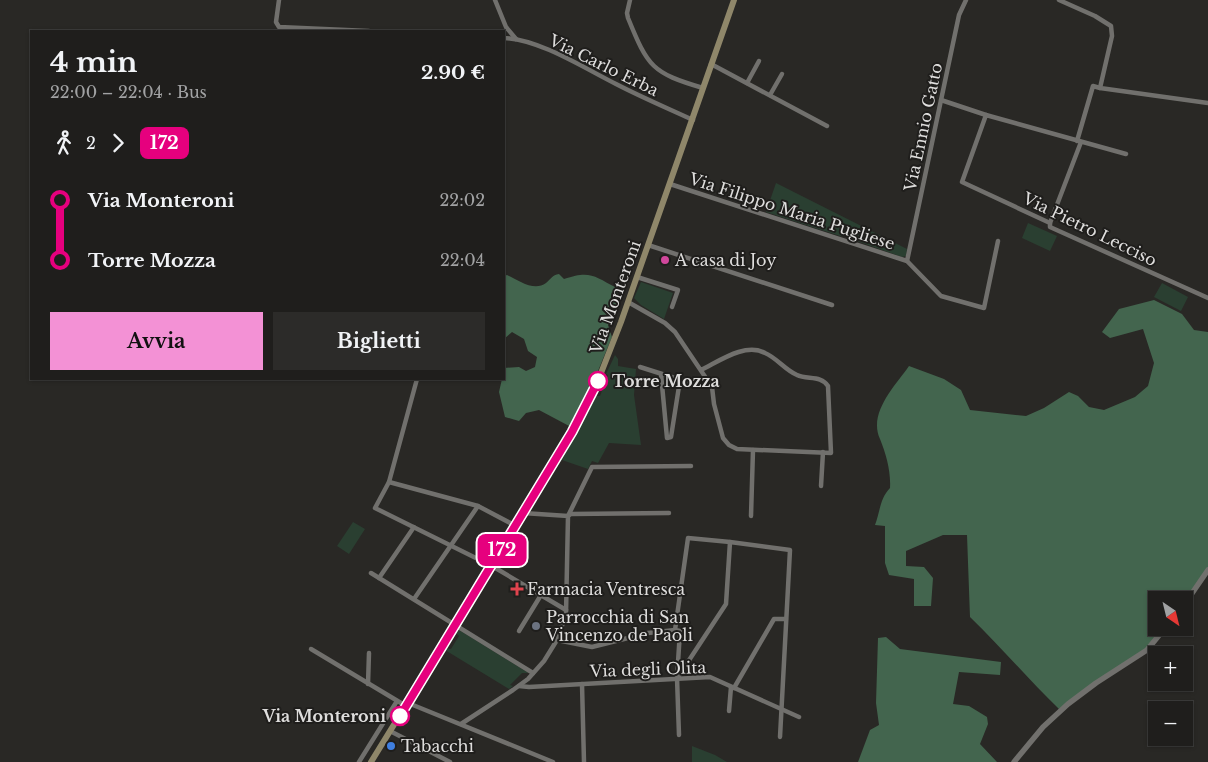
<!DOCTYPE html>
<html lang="it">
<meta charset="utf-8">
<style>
body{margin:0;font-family:"Libre Baskerville",serif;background:#2c2b29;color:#f1f3f6;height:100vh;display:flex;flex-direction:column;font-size:19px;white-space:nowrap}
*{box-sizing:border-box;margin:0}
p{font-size:16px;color:#a1a2a3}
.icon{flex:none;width:28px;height:28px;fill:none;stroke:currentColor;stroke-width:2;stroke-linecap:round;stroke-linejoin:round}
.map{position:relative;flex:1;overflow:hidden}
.sheet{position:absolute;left:30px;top:30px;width:475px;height:350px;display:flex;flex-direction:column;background:#1f1e1c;border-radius:0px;box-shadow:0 1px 4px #0004,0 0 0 1px #3c3c3b}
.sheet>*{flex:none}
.badge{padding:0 10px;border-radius:8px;font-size:18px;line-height:32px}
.needle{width:32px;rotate:145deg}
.controls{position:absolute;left:1148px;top:591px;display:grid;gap:10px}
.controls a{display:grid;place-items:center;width:45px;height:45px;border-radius:0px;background:#1f1e1c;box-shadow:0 1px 4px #0004,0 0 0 1px #3c3c3b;font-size:25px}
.map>.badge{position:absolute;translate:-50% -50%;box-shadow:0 0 0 2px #fff}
.legs{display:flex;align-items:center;gap:8px;height:55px;padding:0 20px;font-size:16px}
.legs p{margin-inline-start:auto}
.head{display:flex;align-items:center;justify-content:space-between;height:85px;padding:0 20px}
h1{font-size:28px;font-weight:700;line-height:38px}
.cta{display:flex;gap:10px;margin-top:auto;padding:10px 20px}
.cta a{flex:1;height:58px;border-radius:0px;background:#f391d5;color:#111;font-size:20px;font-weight:700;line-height:58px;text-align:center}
.cta a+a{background:#2c2b29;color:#f1f3f6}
ul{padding:0 20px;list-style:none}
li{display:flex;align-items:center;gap:18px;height:60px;font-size:19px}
li i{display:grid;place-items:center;width:8px;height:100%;margin:0 6px;background:currentColor}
li i::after{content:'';width:12px;height:12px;margin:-6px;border:4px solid;border-radius:50%;background:#1f1e1c}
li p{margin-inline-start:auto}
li:first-child i{background:linear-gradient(#0000 50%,currentColor 0)}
li:last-child i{background:linear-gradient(currentColor 50%,#0000 0)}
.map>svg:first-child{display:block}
</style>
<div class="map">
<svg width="1208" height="762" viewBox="0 0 1208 762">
<rect width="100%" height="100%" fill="#292825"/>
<g fill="#2a3f31">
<polygon points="776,183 907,249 906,256 902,257 857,241 848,236 840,236 766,212"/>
<polygon points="1028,223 1057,236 1050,251 1022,238"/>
<polygon points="641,282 673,293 664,319 641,305 634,298"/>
<polygon points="1162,283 1188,297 1181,311 1154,297"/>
<polygon points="615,355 618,359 618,366 636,369 634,395 641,445 609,443 598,463 592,461 588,469 562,460 596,396 600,396 608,375 606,374"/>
<polygon points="353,522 365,529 349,554 337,546"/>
<polygon points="459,630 527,672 528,673 522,673 510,685 513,686 509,689 445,650 446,648 451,649 459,636 456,633"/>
<polygon points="692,746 715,755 727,762 692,762"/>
</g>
<g fill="#43654e">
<path d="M559,274L564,279C590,270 594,276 617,288C620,304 616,311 608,325L612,337L586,400L571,427L539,410L526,413L519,421L505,417L499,392L502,379H504V368L519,367L526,371L535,367L537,357L528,351L524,339L512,332L504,339V276L507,275C518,280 534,292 546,283C551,279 552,275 559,274Z"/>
<path d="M1154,300L1182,314L1194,330L1208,332V568L1184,602V600H1156V628H1163L1146,649L1059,709C1028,679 1001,647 970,617L967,535H943L906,551V566L924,567L933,578L931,606H914V579L889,575L885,563V526L875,525C880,512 880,498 890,488C891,471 886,454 880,439C868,413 895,386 909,366L944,379L961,390L970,410L1026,416L1044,408L1069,392L1078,396L1089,407L1104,410L1135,397L1148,386L1154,363L1143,329L1110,338L1102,332L1119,309Z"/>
<polygon points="886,637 900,649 1001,662 1000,675 959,672 953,704 969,706 987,717 988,724 980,744 997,762 858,762 870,730 879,725 876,703 878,638"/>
</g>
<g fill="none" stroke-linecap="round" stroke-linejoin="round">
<g stroke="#71706d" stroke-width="4.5">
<polyline points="279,0 276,22 279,27 369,31"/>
<polyline points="495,0 506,27 516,39"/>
<path d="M630,0L627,13L628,18C648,67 652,73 703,88"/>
<polyline points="1059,0 1095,16 1111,26 1112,36 1100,88 1208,103"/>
<path d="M504,38C539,39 584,68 616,84C641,97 667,108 693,120"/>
<polyline points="711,64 827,126"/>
<polyline points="747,83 759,61"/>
<polyline points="770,95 782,74"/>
<polyline points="941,100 986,115"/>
<polyline points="1077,141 1093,86 1100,88"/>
<polyline points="1126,154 986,115 962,182 1050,223 1050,227 1208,298"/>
<polyline points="670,184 907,261 941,296 984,308 998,241"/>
<polyline points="1050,223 1081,142"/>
<polyline points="648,245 832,305"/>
<polyline points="907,261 959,15 966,0"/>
<polyline points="637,277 678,290 672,307"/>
<path d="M628,302L665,323L675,332L712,387L714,404L723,438L729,445L737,449L831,453L828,386C821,375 807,380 797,375C785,370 777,358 765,353C745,342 718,362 701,370"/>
<polyline points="640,367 700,386 712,387"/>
<polyline points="661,374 667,438 671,437 680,380"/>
<polyline points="417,379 389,482 375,508 492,566 566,610"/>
<polyline points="389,482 478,506 516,526"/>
<polyline points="821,486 823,452"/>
<polyline points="568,516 592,467 691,466"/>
<polyline points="568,516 571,514 669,513"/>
<polyline points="751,516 753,450"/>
<polyline points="371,573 533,673"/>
<polyline points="379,578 414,527"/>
<polyline points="414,599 478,506"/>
<polyline points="519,631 541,595"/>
<polyline points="557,640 592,647 648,633 675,630"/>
<polyline points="311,649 406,706"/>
<polyline points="678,677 726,604 730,542"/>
<polyline points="368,684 369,653"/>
<polyline points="582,684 584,762"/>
<polyline points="519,686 529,687 710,677 799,717"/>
<polyline points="734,688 774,619 786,619"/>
<polyline points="408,703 553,762"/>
<polyline points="729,711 731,687"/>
<polyline points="461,724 513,690 528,679 544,661 557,640 566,614 568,516 523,513"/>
<polyline points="390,731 450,762"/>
<polyline points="679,735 677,678 680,631 675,630 688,538 730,542 790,550 780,737"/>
<polyline points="359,762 397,701"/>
</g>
<g stroke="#71706d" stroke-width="5.5">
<polyline points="1184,605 1208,570"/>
<polyline points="1014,762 1043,727 1068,704 1096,683 1147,650 1165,628"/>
</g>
<polyline stroke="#8f876a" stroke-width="6" points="371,762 516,526 592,396 621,322 734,0"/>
</g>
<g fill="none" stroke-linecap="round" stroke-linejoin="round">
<defs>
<polyline id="line-1" points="400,716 572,432 598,381"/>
</defs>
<use href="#line-1" stroke="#fff" stroke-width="11"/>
<use href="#line-1" stroke="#e6007e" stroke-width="8"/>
</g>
<circle fill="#d1479c" stroke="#1f1e1c" stroke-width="2" cx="665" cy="260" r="5"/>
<g fill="#fff" stroke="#e6007e" stroke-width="2.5">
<circle cx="598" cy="381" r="9"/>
<circle cx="400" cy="716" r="9"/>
</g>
<path fill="#e0444e" stroke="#1f1e1c" stroke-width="2" d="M514.5 581.5h5v5h5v5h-5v5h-5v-5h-5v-5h5z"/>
<circle fill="#6b7280" stroke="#1f1e1c" stroke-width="2" cx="536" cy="626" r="5"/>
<circle fill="#3f7fe0" stroke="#1f1e1c" stroke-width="2" cx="391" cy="746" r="5"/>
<g text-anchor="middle" stroke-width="4" stroke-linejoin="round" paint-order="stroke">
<g font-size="16" fill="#dedddc" stroke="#1f1e1c">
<text transform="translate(604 65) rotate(26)" y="6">Via Carlo Erba</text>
<text transform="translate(923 127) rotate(-78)" y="6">Via Ennio Gatto</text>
<text transform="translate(792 211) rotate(18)" y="6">Via Filippo Maria Pugliese</text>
<text transform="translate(1090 229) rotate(26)" y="6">Via Pietro Lecciso</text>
<text transform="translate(615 297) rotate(-70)" y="6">Via Monteroni</text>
<text transform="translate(648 669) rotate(-2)" y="6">Via degli Olita</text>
</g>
<g font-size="16" fill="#dedddc" stroke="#1f1e1c" text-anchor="start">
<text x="675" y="266">A casa di Joy</text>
<text x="527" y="595">Farmacia Ventresca</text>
<text x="546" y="623">Parrocchia di San<tspan x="546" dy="18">Vincenzo de Paoli</tspan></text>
<text x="401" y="752">Tabacchi</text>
</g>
<g font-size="16" font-weight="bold" fill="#dedddc" stroke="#1f1e1c" text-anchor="start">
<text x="612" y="387">Torre Mozza</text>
<text x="386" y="722" text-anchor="end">Via Monteroni</text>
</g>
</g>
</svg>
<div class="controls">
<a><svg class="needle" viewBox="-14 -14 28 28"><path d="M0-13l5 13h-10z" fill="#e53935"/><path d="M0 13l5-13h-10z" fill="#a1a2a3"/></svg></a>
<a>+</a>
<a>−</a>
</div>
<b class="badge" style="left:502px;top:550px;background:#e6007e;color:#fff">172</b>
<section class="sheet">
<div class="head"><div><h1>4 min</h1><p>22:00 – 22:04 · Bus</p></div><b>2.90 €</b></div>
<div class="legs"><svg class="icon" aria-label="walk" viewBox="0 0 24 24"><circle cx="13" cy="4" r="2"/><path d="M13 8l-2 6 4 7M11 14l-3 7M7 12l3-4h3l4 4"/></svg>2<svg class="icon" aria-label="forward" viewBox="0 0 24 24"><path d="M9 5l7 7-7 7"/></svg><b class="badge" style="background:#e6007e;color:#fff">172</b></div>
<ul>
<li><i style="color:#e6007e"></i><b>Via Monteroni</b><p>22:02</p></li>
<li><i style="color:#e6007e"></i><b>Torre Mozza</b><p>22:04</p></li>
</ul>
<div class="cta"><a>Avvia</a><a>Biglietti</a></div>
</section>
</div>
